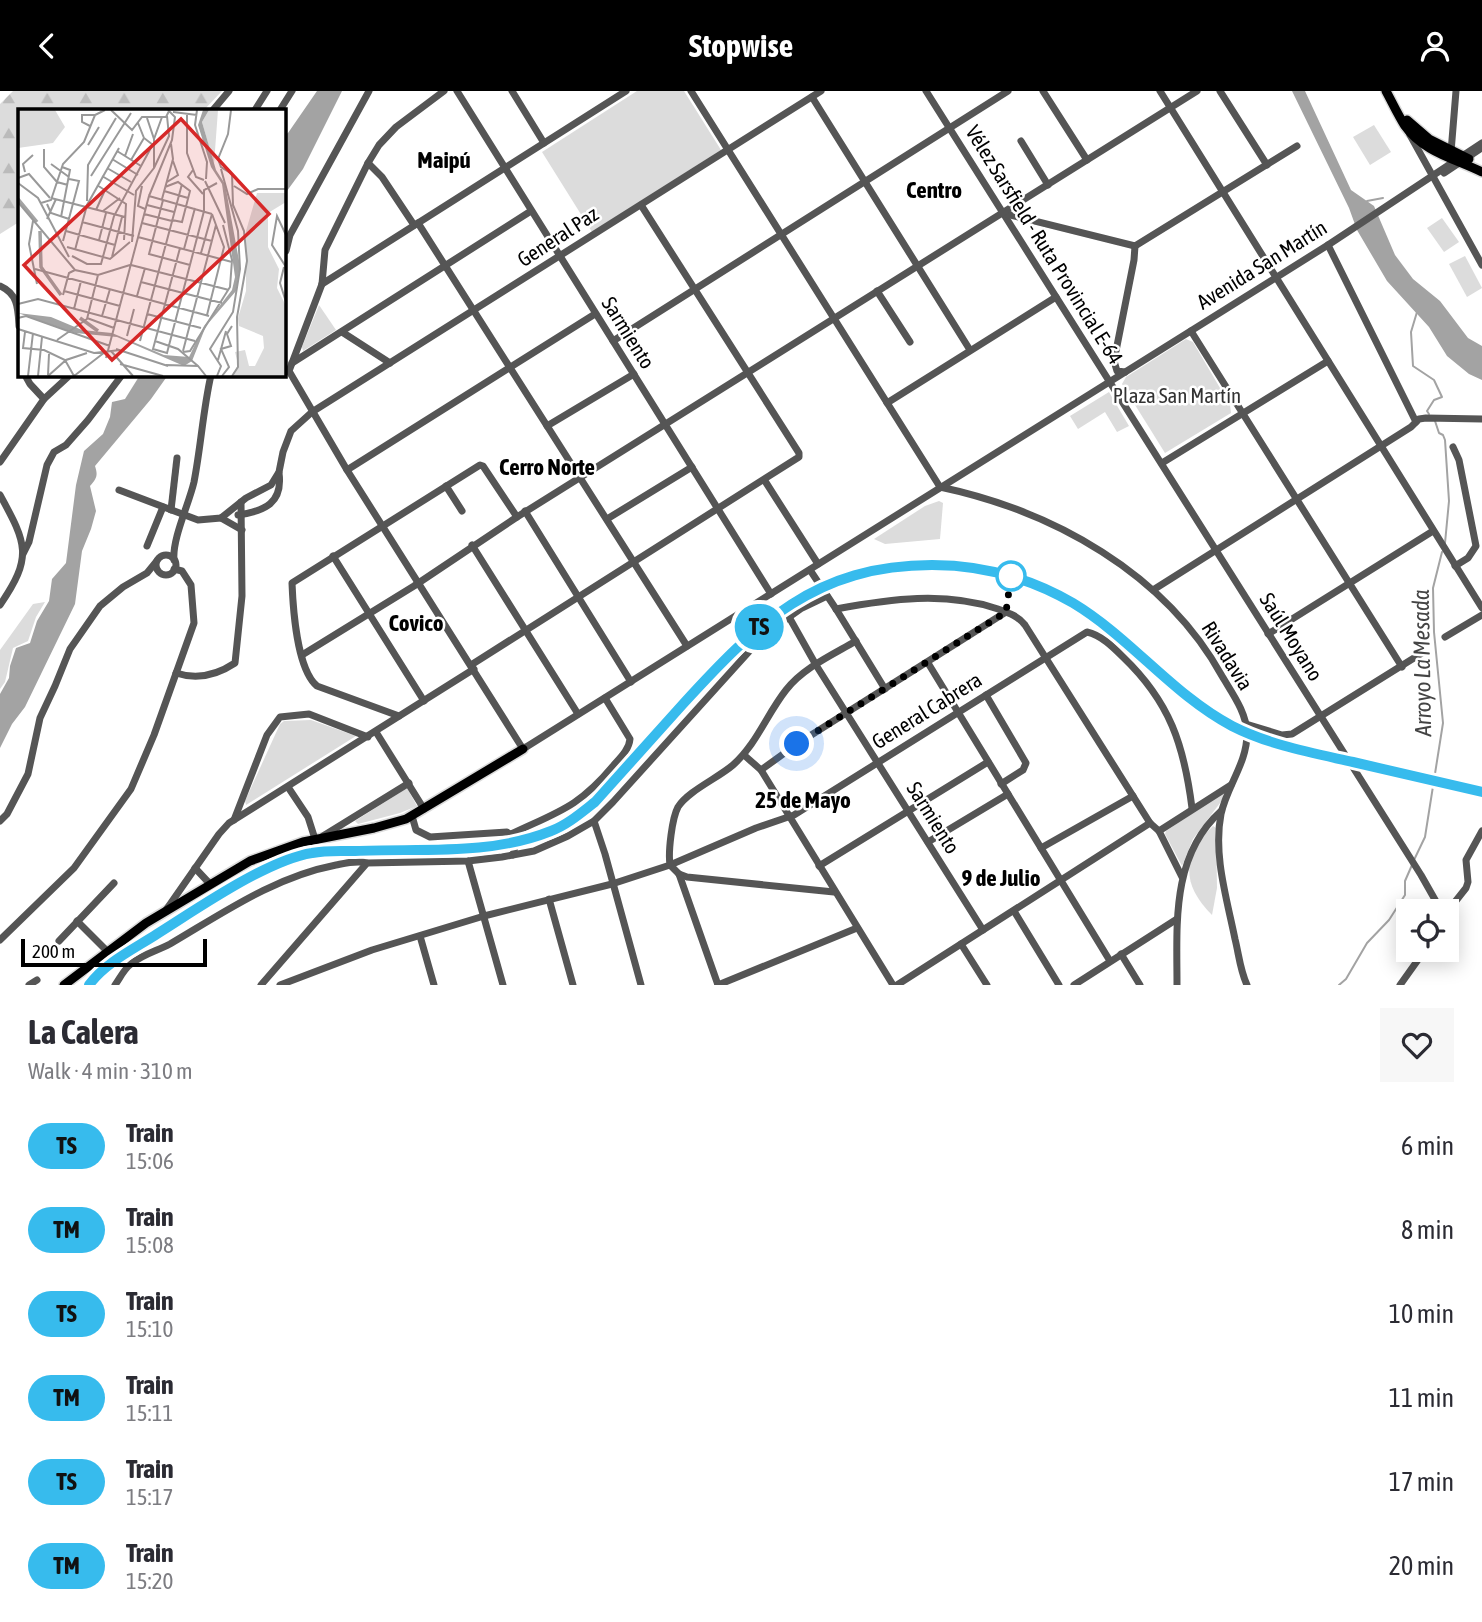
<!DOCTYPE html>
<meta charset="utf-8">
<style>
body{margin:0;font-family:"Asap Condensed",sans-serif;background:#f7f7f7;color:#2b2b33;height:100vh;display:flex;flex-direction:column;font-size:26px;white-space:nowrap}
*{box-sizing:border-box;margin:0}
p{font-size:23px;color:#7c7c81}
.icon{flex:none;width:38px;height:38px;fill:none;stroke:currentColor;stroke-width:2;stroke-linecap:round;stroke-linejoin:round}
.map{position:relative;height:894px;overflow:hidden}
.sheet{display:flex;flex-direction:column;background:#fff;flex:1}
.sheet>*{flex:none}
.badge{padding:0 14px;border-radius:23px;font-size:24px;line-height:46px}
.tools{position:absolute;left:1396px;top:808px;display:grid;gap:14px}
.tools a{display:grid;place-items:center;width:63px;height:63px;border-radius:0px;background:#fff;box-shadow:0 4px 18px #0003;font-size:35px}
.scale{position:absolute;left:21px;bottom:18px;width:186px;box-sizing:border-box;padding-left:7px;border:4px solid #000;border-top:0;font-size:19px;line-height:24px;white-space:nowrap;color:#000;-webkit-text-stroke:5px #fff;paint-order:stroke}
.you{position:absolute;width:35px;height:35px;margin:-18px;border:5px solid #fff;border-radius:50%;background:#1a73e8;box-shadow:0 0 0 10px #1a73e833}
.map>.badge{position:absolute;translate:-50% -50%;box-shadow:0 0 0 4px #fff}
.round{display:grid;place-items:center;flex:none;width:74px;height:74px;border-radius:0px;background:#f7f7f7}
.head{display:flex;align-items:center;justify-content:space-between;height:119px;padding:0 28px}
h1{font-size:33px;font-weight:700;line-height:52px}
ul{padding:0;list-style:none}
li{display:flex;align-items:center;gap:21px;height:84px;padding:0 28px}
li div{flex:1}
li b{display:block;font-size:26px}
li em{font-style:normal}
li .badge{min-width:77px;font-weight:700;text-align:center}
header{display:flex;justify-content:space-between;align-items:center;height:91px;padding:0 28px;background:#000;color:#fff;font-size:32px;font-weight:700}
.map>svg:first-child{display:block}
</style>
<header><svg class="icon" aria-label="back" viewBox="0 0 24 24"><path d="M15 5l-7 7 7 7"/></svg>Stopwise<svg class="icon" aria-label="person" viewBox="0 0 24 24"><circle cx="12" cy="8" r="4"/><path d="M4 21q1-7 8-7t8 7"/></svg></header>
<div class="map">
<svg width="1482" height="894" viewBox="0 0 1482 894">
<defs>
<pattern id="forest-firs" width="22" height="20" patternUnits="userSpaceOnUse" patternTransform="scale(1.75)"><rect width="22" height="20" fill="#dcdcdc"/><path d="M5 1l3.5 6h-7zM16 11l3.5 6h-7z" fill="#bbb"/></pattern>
</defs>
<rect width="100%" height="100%" fill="#fff"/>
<g fill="#dcdcdc">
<polygon points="637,0 684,0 721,59 592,141 542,61"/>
<polygon points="1374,34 1391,61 1370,74 1353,46"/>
<polygon points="1442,127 1459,151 1444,161 1427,137"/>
<polygon points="1465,165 1482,197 1467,206 1449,173"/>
<polygon points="319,214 336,239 303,260 302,256"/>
<polygon points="1186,248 1193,251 1230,314 1231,322 1165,362 1122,293 1126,286"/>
<polygon points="1109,301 1129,335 1117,341 1105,321 1078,338 1070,325"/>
<polygon points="939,410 943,412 940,448 885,453 874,448 925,415"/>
<polygon points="45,511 36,526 28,550 13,557 5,591 0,598 0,559 33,513"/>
<polygon points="311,629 356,645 246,714 245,710 280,633 284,630"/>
<polygon points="407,697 417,715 400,722 358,733 355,730"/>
<polygon points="1223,702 1223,708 1193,748 1182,775 1165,743 1166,740"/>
<path d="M1213,735L1216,737L1217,797L1212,824C1181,793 1182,765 1213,735Z"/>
</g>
<polygon fill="url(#forest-firs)" points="13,0 222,0 204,19 19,19 19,131 0,143 0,13"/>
<g fill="#a3a3a3">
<polygon points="317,0 342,0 303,78 284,104 284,44 288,42"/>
<polygon points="1292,0 1305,0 1351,99 1374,115 1395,164 1413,188 1440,210 1468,247 1482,255 1482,289 1469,283 1447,265 1429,236 1387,190 1357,139 1349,117"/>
<path d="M140,284H168L151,308L95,375C98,384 97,387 90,395L96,420L91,438L82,460L75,513L25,616L12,633L0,657V603L9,587L10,575L16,557L30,552L37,530L49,510L52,488L66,472L76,394L84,360L103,343L110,326L112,311L125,308Z"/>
</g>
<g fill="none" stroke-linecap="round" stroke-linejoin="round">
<g stroke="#a3a3a3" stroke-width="2">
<polyline points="1367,110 1383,107"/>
<polyline points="1417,221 1411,241 1413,275 1434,289 1442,306 1434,309 1427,320 1429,323"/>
<polyline points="1435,330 1439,342 1443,344 1445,349 1449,410 1445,452"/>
<polyline points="1414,769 1425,746 1443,632 1434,541 1433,497 1442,461"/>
<polyline points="1339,894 1346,888 1367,852 1389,829 1405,804 1405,790 1412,774"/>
</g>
<defs>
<g id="major">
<path d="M1386,0C1392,11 1398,24 1405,35C1423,61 1456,68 1482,81"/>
<polyline points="1407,29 1429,48 1469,68"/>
<polyline points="64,894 146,832 250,770 303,751 374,737 406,728 523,658"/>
</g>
</defs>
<use href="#major" stroke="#dbdbdb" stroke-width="12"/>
<g stroke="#555" stroke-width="7">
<polyline points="444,0 396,36 379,54 368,72 325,159 322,193 289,280 347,379 523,658 1328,154 1482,52"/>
<polyline points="457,0 771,503"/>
<polyline points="512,0 544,52"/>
<polyline points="691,0 940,396"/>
<polyline points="926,0 1421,784 1442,821"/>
<polyline points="1043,0 1087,69"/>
<polyline points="1160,0 1482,517"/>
<polyline points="1220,0 1267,74"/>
<polyline points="812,6 970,259"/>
<polyline points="213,19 229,0"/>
<polyline points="255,19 267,0"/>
<polyline points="280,19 292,0"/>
<polyline points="1410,44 1482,174"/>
<polyline points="1021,50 1048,94"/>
<polyline points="1453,61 1451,61 1456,0"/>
<polyline points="368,72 382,86 414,134"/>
<polyline points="1444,82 1480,58"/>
<polyline points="1002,122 1135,155"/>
<polyline points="418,132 687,555"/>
<polyline points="1328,154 1416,331"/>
<polyline points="1135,155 1297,55"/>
<polyline points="286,160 290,144 369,0"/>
<polyline points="322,193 626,0"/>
<path d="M0,195C18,203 18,217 19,235"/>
<polyline points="877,200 910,251"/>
<polyline points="1191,240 1402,576"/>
<polyline points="342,241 390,272"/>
<polyline points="613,250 1008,0"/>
<polyline points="292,272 531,120"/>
<polyline points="1125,281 1117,280 1114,270 1134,169 1135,155"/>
<polyline points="25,284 30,293 44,308"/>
<polyline points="887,312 1056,206"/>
<polyline points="547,335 634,283"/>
<polyline points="1453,356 1459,369 1476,455 1468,467 1455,475"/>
<polyline points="0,371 44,308 70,284"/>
<polyline points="1162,372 1328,270"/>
<polyline points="347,379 595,223"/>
<polyline points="765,390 818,473"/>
<polyline points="446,395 462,420"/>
<path d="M940,396C1053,420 1165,482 1222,585C1232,602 1247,622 1247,643C1247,672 1227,695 1221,723C1213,764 1227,808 1235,848C1239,864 1240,879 1247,894"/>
<polyline points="119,399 198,429 221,427 246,407 271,394 279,381 283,361 291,340 312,321 821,0"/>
<path d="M0,404C27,453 33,466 0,514"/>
<polyline points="171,419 177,367"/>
<polyline points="525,420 631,591"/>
<path d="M238,424C265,420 283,412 279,382"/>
<polyline points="221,427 242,439"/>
<polyline points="607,428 692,376"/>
<polyline points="472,454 578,623"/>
<polyline points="147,455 163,416"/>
<polyline points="23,463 29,451 47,374 54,361 66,354 88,329 122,284"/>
<circle cx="166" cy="474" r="10"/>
<polyline points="333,465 424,610"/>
<path d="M174,469C172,448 189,413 194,391C201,355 203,319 211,284"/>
<polyline points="810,479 836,518 885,598"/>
<polyline points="1153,499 1411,336 1419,328 1426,327 1482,328"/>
<path d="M836,518C890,508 945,500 998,518C1009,522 1018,525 1025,534L1150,732L1159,740L1182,786"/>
<polyline points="789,526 816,574 983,839"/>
<polyline points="1268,543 1433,440"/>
<polyline points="1445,546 1482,524"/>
<polyline points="302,564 414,495 517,426 1197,0"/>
<polyline points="928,572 1110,870"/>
<polyline points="471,574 799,366 799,362 641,114"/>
<path d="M176,582C197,589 217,584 235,572L242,505L241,411"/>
<polyline points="986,604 1026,672 1023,679 1001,693"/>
<path d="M399,625L317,595C297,578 293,517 292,492L480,374L483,375L517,426"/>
<polyline points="1246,633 1282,644 1292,643 1422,562"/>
<polyline points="376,641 424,718"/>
<polyline points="744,664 761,679 893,894"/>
<polyline points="761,679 797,653 1006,521"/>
<polyline points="288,696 308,726 315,748"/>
<path d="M412,725L416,739L430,746L507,741C516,746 516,755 513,764"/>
<polyline points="234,729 267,644 280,626 309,623 368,646"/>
<polyline points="0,730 7,723 28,683 40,627 55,595 70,558 100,515 123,496 147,482 156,471"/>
<polyline points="594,730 605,763 641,894"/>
<polyline points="1159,740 1231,694"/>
<path d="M511,743C557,721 578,717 613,675C620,667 629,659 630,648L605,607"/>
<polyline points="323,745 409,692"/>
<polyline points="928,751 1008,703"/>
<polyline points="1041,757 1133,705"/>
<polyline points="468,770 503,894"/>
<polyline points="819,775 988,671"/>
<polyline points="195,777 210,793"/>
<polyline points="679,783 687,786 834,801"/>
<polyline points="549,808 573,894"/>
<polyline points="166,819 219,743 229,732 474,578"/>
<polyline points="1014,820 1059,894"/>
<polyline points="1447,821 1466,797 1468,791 1466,769 1482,740"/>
<polyline points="77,830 107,860"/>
<polyline points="420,845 434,894"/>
<polyline points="0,849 74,777 131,698 154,644 194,532 191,494 182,480 174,478"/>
<polyline points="59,850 114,792"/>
<polyline points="961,853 987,894"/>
<polyline points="1121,863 1140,894"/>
<polyline points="29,894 37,889"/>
<path d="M115,894C120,887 124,878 131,873C143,863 157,860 170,853C223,822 274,786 336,774C346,772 357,769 367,772"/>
<polyline points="261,894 367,772 468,770 502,766 534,760 568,745 594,730 613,711 764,544 802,517 827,505"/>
<path d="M280,894L372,859L484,825L612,793L670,774L756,737L794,724L1087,541C1101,544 1113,556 1123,566C1170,611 1184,654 1192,717"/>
<path d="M718,894L679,783L670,774C668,761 672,727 678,716C688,700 718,687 733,674C756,654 767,623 786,599C803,577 832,564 856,550"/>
<polyline points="718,894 857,837"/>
<polyline points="897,894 1150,732"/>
<polyline points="1074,894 1177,828"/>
<path d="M1177,894C1177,833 1171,765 1221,720"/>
<polyline points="1400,894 1425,859"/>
</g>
<use href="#major" stroke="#000" stroke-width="9"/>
<defs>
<path id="rail" d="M89,894L106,876L215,807L282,770L312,762L460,758L507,753L551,740L575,727L595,711C624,678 654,645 683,613C756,532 817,474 932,474C982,474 1031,487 1073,512C1131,547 1172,603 1232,634C1269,654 1312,662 1353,671C1396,681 1439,691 1482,701"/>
</defs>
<use href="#rail" stroke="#000" stroke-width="4.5"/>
<use href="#rail" stroke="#fff" stroke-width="2" stroke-dasharray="5" stroke-linecap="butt"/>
</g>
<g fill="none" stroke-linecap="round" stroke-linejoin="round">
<defs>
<path id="line" d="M89,894C106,871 134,858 157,843C197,818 267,769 312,762C326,759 341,760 355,760C420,757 489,765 551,740C567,734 581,722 595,711C625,678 654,645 683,613C757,532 816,474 932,474C982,474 1030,487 1073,512C1131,547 1172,603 1232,635C1269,654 1313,662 1353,671C1396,681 1439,691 1482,701"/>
</defs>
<use href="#line" stroke="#fff" stroke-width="16"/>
<use href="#line" stroke="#37bbed" stroke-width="10"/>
<polyline stroke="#000" stroke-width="7" stroke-dasharray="0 12.6" points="797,653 1006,521 1011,485"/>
</g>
<circle fill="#fff" stroke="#37bbed" stroke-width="3.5" cx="1011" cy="485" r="14"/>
<g text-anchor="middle" stroke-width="5" stroke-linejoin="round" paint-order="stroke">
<g font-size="21" fill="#000" stroke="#fff">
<text transform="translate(558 146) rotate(-33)" y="7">General Paz</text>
<text transform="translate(1044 154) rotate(58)" y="7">Vélez Sarsfield - Ruta Provincial E-64</text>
<text transform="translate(1262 174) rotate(-32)" y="7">Avenida San Martín</text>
<text transform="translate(628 242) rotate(58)" y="7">Sarmiento</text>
<text transform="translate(1291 546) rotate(58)" y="7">Saúl Moyano</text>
<text transform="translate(1227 565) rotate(58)" y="7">Rivadavia</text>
<text transform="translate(927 620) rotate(-32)" y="7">General Cabrera</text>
<text transform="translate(933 727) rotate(58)" y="7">Sarmiento</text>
</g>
<g font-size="21" fill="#333" stroke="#fff">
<text x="1177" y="312">Plaza San Martín</text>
</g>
<g font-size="23" font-weight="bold" fill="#000" stroke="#fff">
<text x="444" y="77">Maipú</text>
<text x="934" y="107">Centro</text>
<text x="547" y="384">Cerro Norte</text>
<text x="416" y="540">Covico</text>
<text x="803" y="717">25 de Mayo</text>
<text x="1001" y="795">9 de Julio</text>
</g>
<g font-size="23" font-style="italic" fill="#444" stroke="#fff">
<text transform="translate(1422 572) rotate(-91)" y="8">Arroyo La Mesada</text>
</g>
</g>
<g transform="translate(18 18)">
<rect width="268" height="268" fill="#fff"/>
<path d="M0,1H37L47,18L35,34L0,39ZM191,1H200L196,55L184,13Z" fill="#dcdcdc"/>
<path d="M239,84H268V93L250,104V138L261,160L259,179L268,197V267H215L220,255L217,243L227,241L231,257H237L246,239L245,227L221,217L220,209L228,182V122Z" fill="#dcdcdc"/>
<path d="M185,1H191L184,13L198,61L207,75L222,157L218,182L188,217L174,252L166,257L99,228L57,224L0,204L33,208L64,221L94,224L146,246L171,248L186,217L214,181L217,168L204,75L193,58L180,16Z" fill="#a3a3a3"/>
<path fill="none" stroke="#a3a3a3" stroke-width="3.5" d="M0,90L19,113M22,122L23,158L43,186M62,209L80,222"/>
<path fill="none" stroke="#999" stroke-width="2" d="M93,1L114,21L124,8H148L151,2M179,1L177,16L189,53L188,70M213,1L210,25L200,50L203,58L214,65L215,96L226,122L229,152L219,208L220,258L214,267M155,3L179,6M169,5V44L178,68L186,71M120,14L126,29L135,36M72,17L64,13V6H77M136,30L144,8M70,36L81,18M26,40V58L39,73L50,76M99,42L123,57M107,47L115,25M94,50L120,66M113,51L126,29M33,55L51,68M89,59L113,73M136,59L151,27L149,7M175,61L170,68L185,85M7,63L5,55L15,46M73,67L113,4M84,67L116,86M0,69L11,65L32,89M187,72L207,114M149,73L160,66L155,52M0,74L20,89L51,148M79,76L108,95L106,131M124,77L120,97L127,100M216,77L229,85L240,80H268M147,78L160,73L172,82L164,113L154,111M146,82L170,89M131,87L154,31L157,8L150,1M33,89L107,108M144,90L155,50L153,35M145,91L131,145L172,156M69,92L70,56L98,9M0,93L57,161L80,166L112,156M23,94L33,91L45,55L66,33L77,6L87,1M29,95L33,104L51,110M129,96L156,103M78,101L87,81M85,102L102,89M126,105L154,112M43,108L52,61L44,58M29,110L38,90M15,112L11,135L19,175M64,113L116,127M124,114L194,132M48,122L97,136M268,126L259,107L254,136L268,158M120,128L214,153M81,131L88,104M45,132L61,72L51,70M114,133L118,82L136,59V30L129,9M49,138L92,150L112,133M162,139L135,240L149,244L186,102V81L199,74M166,140L177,99M57,141L69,96L101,39M183,144L194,105M54,147L69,155H83L96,107L135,35M94,148L104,108M113,156L211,181M266,158L262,174L268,193M17,160L191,207M123,173L165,184M46,182L102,197M165,184L204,194M45,186L51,164L57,161M119,187L127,159M0,195L20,190L177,232M56,200L63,172M129,205L183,219M189,206L206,138L194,105M84,207L92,180M0,209L8,207L92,237M69,209L96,219M0,220L76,244L102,241M7,223L5,239L26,241L47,251L56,267M109,227L116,200M39,231L69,210L80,166M122,232L164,75M137,232L160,240L180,257M98,240L150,257M93,242L115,267M165,242L198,116M165,243L172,242L212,178L214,151L205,116M88,249L131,87L194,105M200,251L208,222M102,255L145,267M148,256L180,257L188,267M30,266L31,245M10,267L15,224M20,267L24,228M30,267L48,251L69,244M56,267L87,243M199,267L203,257L192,240L215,203L222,160L220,122L203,60M204,267L211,258L203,240L213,237L209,225L214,217"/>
<path fill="#d62828" fill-opacity="0.15" stroke="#d62828" stroke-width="3.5" d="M163,10L251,105L94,251L6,156Z"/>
<rect width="268" height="268" fill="none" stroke="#000" stroke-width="3.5"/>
</g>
</svg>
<div class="tools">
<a><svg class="icon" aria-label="locate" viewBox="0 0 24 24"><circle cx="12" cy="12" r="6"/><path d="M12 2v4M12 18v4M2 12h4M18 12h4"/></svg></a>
</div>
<div class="scale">200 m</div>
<div class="you" style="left:797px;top:653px"></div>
<b class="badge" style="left:759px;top:536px;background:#37bbed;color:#111">TS</b>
</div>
<section class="sheet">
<div class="head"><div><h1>La Calera</h1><p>Walk · 4 min · 310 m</p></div><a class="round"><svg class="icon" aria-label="heart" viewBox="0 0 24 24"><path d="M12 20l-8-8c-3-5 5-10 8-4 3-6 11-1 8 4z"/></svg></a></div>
<ul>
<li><span class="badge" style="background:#37bbed;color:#111">TS</span><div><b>Train</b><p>15:06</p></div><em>6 min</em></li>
<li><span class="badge" style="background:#37bbed;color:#111">TM</span><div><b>Train</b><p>15:08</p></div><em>8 min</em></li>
<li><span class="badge" style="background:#37bbed;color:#111">TS</span><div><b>Train</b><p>15:10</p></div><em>10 min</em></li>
<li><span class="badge" style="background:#37bbed;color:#111">TM</span><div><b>Train</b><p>15:11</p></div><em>11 min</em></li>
<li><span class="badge" style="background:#37bbed;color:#111">TS</span><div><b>Train</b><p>15:17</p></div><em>17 min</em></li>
<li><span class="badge" style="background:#37bbed;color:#111">TM</span><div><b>Train</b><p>15:20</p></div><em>20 min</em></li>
</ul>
</section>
